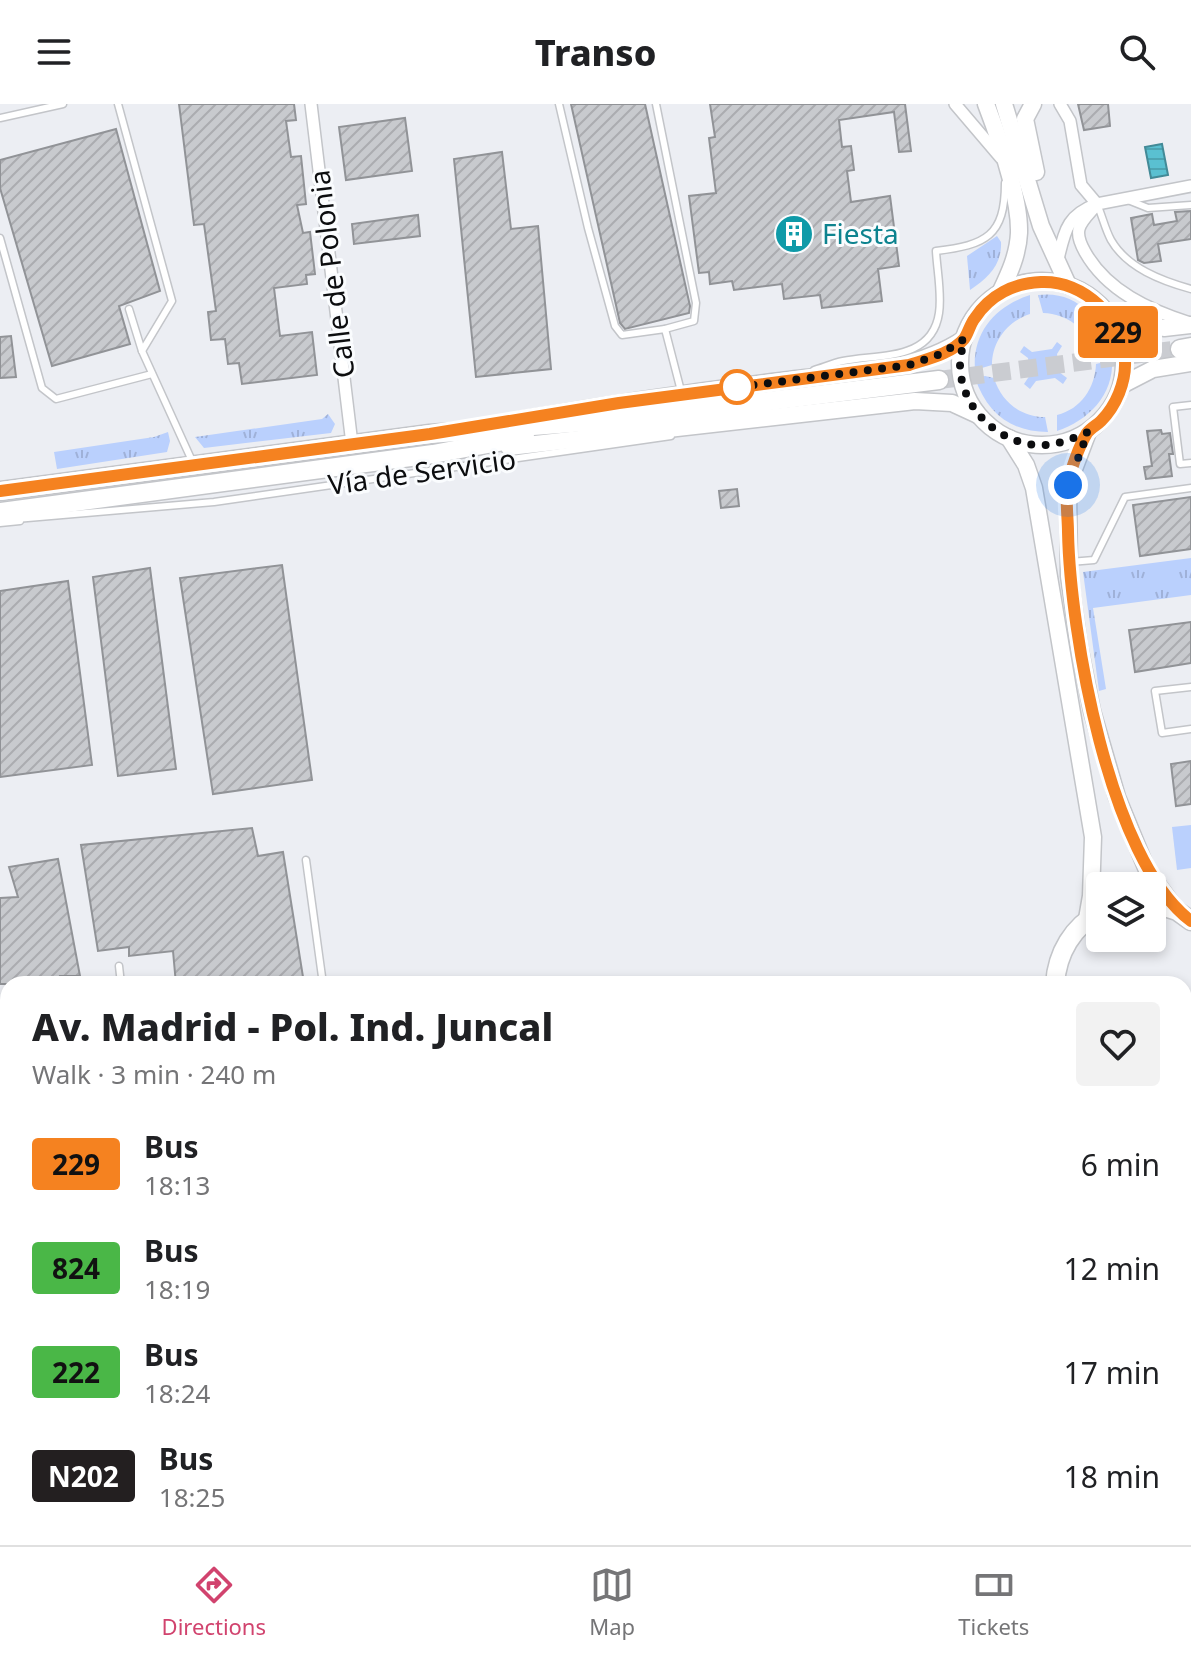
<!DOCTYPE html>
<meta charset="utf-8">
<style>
body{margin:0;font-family:"Noto Sans",sans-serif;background:#f2f2f2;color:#202124;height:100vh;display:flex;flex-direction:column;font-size:30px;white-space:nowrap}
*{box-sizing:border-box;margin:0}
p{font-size:26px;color:#757577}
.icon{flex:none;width:44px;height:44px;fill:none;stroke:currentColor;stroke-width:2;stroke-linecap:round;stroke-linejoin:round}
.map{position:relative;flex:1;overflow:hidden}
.panel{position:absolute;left:0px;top:872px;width:1192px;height:570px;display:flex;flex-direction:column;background:#fff;border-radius:24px 24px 0 0;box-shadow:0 4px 12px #0003}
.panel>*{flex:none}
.badge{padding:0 16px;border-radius:6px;font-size:28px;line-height:52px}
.buttons{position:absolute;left:1086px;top:768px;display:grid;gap:16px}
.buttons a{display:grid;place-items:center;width:80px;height:80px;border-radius:8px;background:#fff;box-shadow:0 4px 12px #0003;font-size:40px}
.you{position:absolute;width:40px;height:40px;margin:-20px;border:6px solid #fff;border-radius:50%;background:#1a73e8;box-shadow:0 0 0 12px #1a73e833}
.map>.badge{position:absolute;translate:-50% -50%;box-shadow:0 0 0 4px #fff}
.round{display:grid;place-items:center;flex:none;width:84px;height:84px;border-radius:8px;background:#f2f2f2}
.headline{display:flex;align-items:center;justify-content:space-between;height:136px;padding:0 32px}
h1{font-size:38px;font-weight:800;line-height:60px}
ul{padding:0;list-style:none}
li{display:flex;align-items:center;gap:24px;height:104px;padding:0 32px}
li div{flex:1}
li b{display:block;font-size:30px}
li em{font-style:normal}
li .badge{min-width:88px;font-weight:700;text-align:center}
header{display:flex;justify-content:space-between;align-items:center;height:104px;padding:0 32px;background:#fff;font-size:36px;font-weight:800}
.menu{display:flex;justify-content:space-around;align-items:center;height:112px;border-top:2px solid #e0e0e0;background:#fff;font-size:22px;color:#757577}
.menu a{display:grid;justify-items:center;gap:4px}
.menu .active{color:#d1436e}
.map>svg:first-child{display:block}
</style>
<header><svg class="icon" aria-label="menu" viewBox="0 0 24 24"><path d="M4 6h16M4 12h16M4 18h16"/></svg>Transo<svg class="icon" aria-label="search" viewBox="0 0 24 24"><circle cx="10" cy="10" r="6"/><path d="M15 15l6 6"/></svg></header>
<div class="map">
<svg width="1191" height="1441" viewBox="0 0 1191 1441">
<defs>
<pattern id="grass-tufts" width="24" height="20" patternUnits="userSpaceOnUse" patternTransform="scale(2)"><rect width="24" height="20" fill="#bad0fd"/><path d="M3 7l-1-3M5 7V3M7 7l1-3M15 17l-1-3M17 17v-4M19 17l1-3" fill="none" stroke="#9fb1d8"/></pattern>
<pattern id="forest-firs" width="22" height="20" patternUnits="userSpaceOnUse" patternTransform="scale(2)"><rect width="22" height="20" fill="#bad0fd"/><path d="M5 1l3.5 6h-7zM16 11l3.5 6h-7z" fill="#9fb1d8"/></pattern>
<pattern id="water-rules" width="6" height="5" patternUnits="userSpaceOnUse" patternTransform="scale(2)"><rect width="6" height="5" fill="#5ac0d1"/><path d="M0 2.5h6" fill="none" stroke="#4da4b2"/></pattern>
<pattern id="building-hatch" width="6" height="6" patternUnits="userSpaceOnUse" patternTransform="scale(2)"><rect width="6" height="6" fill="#c8cace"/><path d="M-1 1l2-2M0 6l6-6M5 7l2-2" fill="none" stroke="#abacb0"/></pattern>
</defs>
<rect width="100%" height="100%" fill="#eceef3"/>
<g fill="url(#grass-tufts)">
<path d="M997,132L1001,138C1002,161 988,174 970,186L967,152Z"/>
<path d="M1030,191V210C1008,217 992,237 992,261L975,266C972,228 996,202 1030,191Z"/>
<path d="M1038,191C1076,186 1101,214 1110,247L1094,248C1085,224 1068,210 1043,209Z"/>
<path d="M1112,256C1114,291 1088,317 1057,327V311C1081,305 1095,284 1096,260Z"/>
<path d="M985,272L994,274C1001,297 1020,313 1045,313L1048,328C1011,328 987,309 975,274Z"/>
<polygon points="328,310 335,320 331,329 204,344 195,333 322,315"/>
<polygon points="168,328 170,337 167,348 57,365 54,348 154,333"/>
<polygon points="1191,454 1191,491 1093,504 1106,585 1099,587 1083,468"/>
<polygon points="0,1047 8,1047 8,1396 0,1398"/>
<polygon points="50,1434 248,1434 238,1441 45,1441"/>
</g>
<g fill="url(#forest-firs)">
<polygon points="1184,980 1191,981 1191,1191 1184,1186"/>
<polygon points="1,1396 8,1396 8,1434 50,1434 45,1441 0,1441"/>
<polygon points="248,1434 451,1434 441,1441 238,1441"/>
</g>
<g fill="#bad0fd">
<polygon points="1057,238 1062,242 1057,250 1059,268 1067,274 1063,280 1055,274 1036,277 1030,285 1024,280 1030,271 1028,254 1020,248 1024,242 1032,248 1052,245"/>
<polygon points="1191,721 1191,764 1177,766 1172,723"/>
</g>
<polygon fill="url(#water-rules)" stroke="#438a97" stroke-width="2" points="1162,40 1168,71 1151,74 1145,43"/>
<g fill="url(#building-hatch)" stroke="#919397" stroke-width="2">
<polygon points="179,0 294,0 296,16 286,17 291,53 301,52 306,100 297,101 303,129 310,128 315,170 306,171 307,180 274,184 280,232 312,228 317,271 242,280 239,259 228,260 225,235 211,236 208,208 216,207 204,120 194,121"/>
<polygon points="571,0 645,0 690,202 689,209 625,225 620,219"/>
<polygon points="710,0 905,0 911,47 899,48 894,8 839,16 842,43 851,42 854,66 847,67 851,98 890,92 899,162 878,165 882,197 822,204 820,191 784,195 782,180 734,186 732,177 710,180 709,168 699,169 689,92 716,89 709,34 715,33"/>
<polygon points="1078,0 1108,0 1110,22 1084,26"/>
<polygon points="405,14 412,67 346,76 339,23"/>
<polygon points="116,25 160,187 119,202 130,240 52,262 0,84 0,56"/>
<polygon points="502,48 511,125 538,122 551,265 476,273 454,55"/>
<polygon points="1191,107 1191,135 1158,140 1161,157 1144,159 1138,156 1131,114 1152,110 1154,121 1177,117 1175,108"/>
<polygon points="418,111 420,132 354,140 352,120"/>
<polygon points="11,232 16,273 0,274 0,233"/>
<polygon points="1161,326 1162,330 1170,329 1173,350 1169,350 1172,372 1146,375 1144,363 1152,362 1147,327"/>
<polygon points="737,385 739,402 721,404 719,387"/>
<polygon points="1191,393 1191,445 1140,452 1133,401"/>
<polygon points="282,461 312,676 213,690 180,474"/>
<polygon points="150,464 176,665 118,672 93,473"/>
<polygon points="68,477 92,661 0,673 0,487"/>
<polygon points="1191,518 1191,559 1135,568 1129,526"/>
<polygon points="1191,657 1191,700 1176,702 1171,660"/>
<polygon points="252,724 258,752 283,748 303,873 288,873 289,880 176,880 173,847 129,852 129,843 98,847 81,741"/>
<polygon points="58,755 80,872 60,872 61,880 0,880 0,794 18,793 9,763"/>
</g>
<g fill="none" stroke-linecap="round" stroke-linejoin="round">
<polyline stroke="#caccd1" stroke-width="18" stroke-dasharray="18 9" stroke-linecap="butt" points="939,276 1180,245"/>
<defs>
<g id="lane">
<polyline points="118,0 172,197 142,247"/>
<polyline points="559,0 588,124 615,222 622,231 665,225 681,287"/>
<polyline points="656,0 696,199 694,217 665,225"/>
<polyline points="0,14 63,0"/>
<polyline points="1128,96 1148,104 1191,101"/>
<path d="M1097,100C1102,111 1105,125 1111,136C1127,164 1162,177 1191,185"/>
<polyline points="0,134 42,284 56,295 152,270"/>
<polyline points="129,205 142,247 193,359"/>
<path d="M814,266C824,263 833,259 843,257C880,250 932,257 939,209C942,190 937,166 936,147C986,141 1005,132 1005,79"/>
<polyline points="1191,301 1173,303 1180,360 1191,359"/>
<polyline points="16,415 214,398 671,332"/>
<polyline points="0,419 20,417"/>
<polyline points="1070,458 1094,456 1125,393 1191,384"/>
<polyline points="1191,583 1155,587 1162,629 1191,625"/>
<polyline points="306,756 323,880"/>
<polyline points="119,862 121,880"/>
<polyline points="0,994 8,995"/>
</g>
<g id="street">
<polyline points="311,0 352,340"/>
<polyline points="955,0 1001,54"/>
<path d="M1057,159C1065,128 1065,112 1097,100L1081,81L1070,17L1060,0"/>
<path d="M1190,219C1149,206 1107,187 1085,148C1081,141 1077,133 1079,125C1081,116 1092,107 1097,100L1191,82"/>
<polyline points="1184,1017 1191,1021"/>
</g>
<g id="secondary">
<path d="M986,0C999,34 1020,93 1019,129C1018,151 1009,170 1000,189"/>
<polyline points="1004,0 1041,122 1068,181"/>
<polyline points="1033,0 1025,15 1036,68"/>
<circle cx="1042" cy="259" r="82"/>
<polyline points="1110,213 1164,224 1191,221"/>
<polyline points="1122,281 1153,265 1191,259"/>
<path d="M520,316C606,301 693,288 781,277C843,268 910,271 964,235"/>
<polyline points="1088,328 1068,381 1069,472 1079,542 1092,607 1117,693 1147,766 1177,807"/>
<polyline points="1009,334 1026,361 1034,384 1093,733 1091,792 1087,815"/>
<polyline points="509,343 915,297 952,299 978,311"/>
</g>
<g id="primary">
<polyline points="1180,245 1191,243"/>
<polyline points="0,387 430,330 623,315 939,276"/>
<polyline points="0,408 433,350 525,333"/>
<polyline points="1152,799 1177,807 1191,817"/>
<path d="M1055,880C1057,849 1073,822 1100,808"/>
<polyline points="1184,949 1191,944"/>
<polyline points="1184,966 1191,969"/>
<polyline points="0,1012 8,1013"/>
<polyline points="0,1030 8,1031"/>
</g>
</defs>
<use href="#lane" stroke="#c3c5c9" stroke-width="9"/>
<use href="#street" stroke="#c3c5c9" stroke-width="14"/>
<use href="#secondary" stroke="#c3c5c9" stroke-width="19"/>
<use href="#primary" stroke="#c3c5c9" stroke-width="21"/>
<use href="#lane" stroke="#fff" stroke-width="6"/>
<use href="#street" stroke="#fff" stroke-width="11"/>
<use href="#secondary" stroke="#fff" stroke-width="16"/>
<use href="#primary" stroke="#fff" stroke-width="18"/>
</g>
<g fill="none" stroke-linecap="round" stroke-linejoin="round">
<defs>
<path id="line" d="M0,387L430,330L619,299L909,261C927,255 951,250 964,235C968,230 970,220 975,214C990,191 1014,179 1041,178C1084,176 1123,214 1125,257C1126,278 1116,302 1101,317C1097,321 1091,324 1087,329C1079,342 1071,365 1068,380C1065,395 1068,413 1068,428C1070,527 1109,756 1191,817"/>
</defs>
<use href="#line" stroke="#fff" stroke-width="18"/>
<use href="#line" stroke="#f58220" stroke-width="12"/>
<path stroke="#0c0d0f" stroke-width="8" stroke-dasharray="0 14.4" d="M737,283L731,284L909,261L941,250L964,235C963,243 960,252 960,260C960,301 994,336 1034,341C1053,343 1071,335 1088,328L1068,381"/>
</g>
<defs>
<symbol id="building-disc" viewBox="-11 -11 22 22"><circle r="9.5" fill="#0f9aa8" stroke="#fafcfe"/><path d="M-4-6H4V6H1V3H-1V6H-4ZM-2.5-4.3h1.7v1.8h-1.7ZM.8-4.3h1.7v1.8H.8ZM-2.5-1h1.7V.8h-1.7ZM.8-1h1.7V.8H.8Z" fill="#fff"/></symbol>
</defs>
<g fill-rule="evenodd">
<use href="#building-disc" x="772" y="108" width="44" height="44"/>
</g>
<circle fill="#fff" stroke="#f58220" stroke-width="4" cx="737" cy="283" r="16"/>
<g text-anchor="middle" stroke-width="6" stroke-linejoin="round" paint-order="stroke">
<g font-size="28" fill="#0d838f" stroke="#fafcfe" text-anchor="start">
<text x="822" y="140">Fiesta</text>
</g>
<g font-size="28" fill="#0c0d0f" stroke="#fafcfe">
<text transform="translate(332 170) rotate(-97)" y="10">Calle de Polonia</text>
<text transform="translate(422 368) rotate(-8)" y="10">Vía de Servicio</text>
</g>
</g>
</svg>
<div class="buttons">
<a><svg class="icon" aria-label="layers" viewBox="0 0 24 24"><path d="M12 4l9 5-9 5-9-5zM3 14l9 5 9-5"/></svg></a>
</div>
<div class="you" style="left:1068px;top:381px"></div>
<b class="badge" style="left:1118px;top:228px;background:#f58220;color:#111">229</b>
<section class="panel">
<div class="headline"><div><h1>Av. Madrid - Pol. Ind. Juncal</h1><p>Walk · 3 min · 240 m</p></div><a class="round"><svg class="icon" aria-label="heart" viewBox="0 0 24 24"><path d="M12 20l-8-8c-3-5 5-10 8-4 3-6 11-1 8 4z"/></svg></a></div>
<ul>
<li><span class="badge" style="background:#f58220;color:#111">229</span><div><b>Bus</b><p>18:13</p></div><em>6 min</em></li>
<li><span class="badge" style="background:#4ab747;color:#111">824</span><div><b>Bus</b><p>18:19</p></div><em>12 min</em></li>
<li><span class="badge" style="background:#4ab747;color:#111">222</span><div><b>Bus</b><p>18:24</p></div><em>17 min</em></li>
<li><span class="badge" style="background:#231f20;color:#fff">N202</span><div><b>Bus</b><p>18:25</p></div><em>18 min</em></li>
</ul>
</section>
</div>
<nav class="menu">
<a class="active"><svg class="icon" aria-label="directions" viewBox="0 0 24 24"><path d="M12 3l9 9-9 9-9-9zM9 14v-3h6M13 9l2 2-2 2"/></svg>Directions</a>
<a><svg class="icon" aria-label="map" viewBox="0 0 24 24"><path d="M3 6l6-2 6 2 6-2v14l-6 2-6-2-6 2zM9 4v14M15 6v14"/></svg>Map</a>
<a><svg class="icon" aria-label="tickets" viewBox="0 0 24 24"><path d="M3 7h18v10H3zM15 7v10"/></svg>Tickets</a>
</nav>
